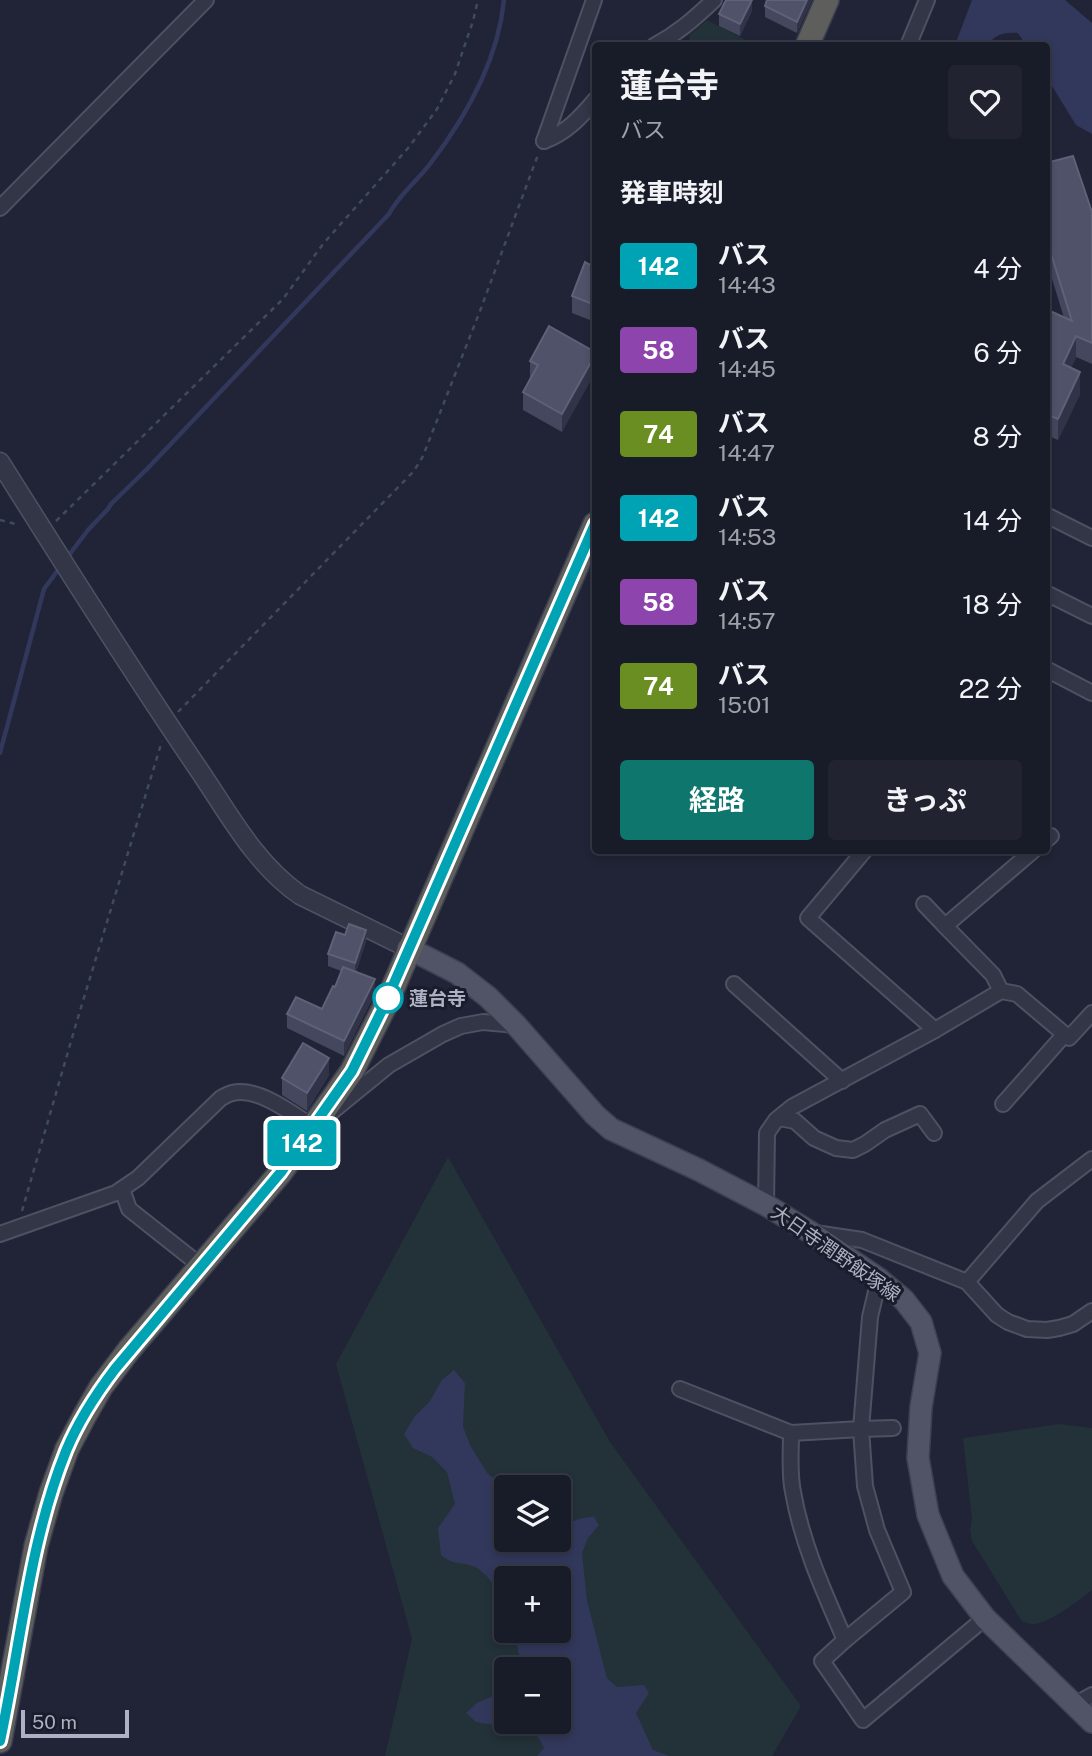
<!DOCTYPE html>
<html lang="ja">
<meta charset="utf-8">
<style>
body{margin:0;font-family:"Public Sans","Noto Sans JP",sans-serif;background:#212430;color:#f1f3f6;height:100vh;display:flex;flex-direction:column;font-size:26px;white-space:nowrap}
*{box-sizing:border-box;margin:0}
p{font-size:23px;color:#9fa1a8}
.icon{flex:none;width:38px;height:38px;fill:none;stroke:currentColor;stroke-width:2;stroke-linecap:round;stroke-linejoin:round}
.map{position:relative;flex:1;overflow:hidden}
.sheet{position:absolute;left:592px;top:42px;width:458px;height:812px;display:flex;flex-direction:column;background:#181b28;border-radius:7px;box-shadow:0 4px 10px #0003,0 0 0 2px #363945}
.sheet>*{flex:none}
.badge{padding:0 14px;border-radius:5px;font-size:24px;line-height:46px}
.tools{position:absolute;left:494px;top:1475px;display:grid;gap:14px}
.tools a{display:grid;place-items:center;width:77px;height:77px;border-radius:7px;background:#181b28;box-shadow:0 4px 10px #0003,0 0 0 2px #363945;font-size:35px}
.scale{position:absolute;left:21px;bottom:18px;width:108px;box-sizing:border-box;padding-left:7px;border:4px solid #aeb0c3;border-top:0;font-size:19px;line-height:24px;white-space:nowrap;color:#aeb0c3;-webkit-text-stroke:5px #191c2b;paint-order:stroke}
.map>.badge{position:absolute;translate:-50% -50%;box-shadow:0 0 0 4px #fff}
h2{padding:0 28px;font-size:26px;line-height:63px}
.round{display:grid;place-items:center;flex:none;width:74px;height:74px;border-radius:7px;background:#212430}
.head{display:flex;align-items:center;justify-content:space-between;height:119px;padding:0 28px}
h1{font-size:33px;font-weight:700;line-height:52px}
.action{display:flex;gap:14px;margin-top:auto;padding:14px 28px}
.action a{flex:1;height:80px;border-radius:7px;background:#0f766e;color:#fff;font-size:28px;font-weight:700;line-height:80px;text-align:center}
.action a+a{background:#212430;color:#f1f3f6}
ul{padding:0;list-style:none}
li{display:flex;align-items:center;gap:21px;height:84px;padding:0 28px}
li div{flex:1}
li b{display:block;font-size:26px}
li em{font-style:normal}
li .badge{min-width:77px;font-weight:700;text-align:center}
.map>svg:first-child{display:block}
</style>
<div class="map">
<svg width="1092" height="1756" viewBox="0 0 1092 1756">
<rect width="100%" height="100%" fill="#202436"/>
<g fill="#233138" fill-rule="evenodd">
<polygon points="707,20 756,45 690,45 688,43 690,35"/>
<path d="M448,1157L610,1442L801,1706L772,1756H385L412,1639L336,1364ZM506,1488H558V1540H506ZM506,1578H558V1631H506ZM506,1670H558V1722H506Z"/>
<path d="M1059,1424L1092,1428V1590C1079,1600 1048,1625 1032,1624C1028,1624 1024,1622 1021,1620L972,1541L970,1530L972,1519L963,1438Z"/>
</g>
<g fill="#32385b">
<path d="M972,0H1065L1092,23V134L1076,125L1047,78L1046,46L1026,45L1018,33C1005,32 995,34 988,45H955Z"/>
<path d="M454,1370L465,1383L463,1427L471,1447L488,1474L506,1488V1540H558V1525C572,1524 579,1516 594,1517L599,1525L588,1538L582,1553L587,1601L607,1678L617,1687L644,1685L649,1693L636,1713L653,1750L669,1756H537L544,1748L538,1737L526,1730L476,1722L466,1713L477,1703L506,1690V1722H558V1670L522,1669L514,1631H558V1578H506V1604C499,1592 486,1571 473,1566C458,1561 455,1566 441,1555L438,1528L455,1504L447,1472L432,1457L413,1448L404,1434L415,1416L430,1401L442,1380Z"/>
</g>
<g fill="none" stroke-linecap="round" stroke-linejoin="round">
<g stroke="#32385b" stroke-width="4.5">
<path d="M66,559L88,530L108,509L111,504L147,469L389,214C399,195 417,181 430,164C466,117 498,60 504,0"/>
<polyline points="0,753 44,589 61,566"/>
</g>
<defs>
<g id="minor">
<path d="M654,46C678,33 694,19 714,0"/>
<polyline points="908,46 927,0"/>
<polyline points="544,141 594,0"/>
<path d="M544,141C566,133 580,118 595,100"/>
<polyline points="0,208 206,0"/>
<polyline points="1046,515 1092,538"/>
<polyline points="1046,593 1092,616"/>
<polyline points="1046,669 1092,693"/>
<polyline points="1046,840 1051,836"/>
<polyline points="865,850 808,918 935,1030"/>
<polyline points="924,904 945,926"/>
<polyline points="734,984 842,1081"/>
<polyline points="1001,991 993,975 945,926 1034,850"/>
<polyline points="1003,1104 1064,1035"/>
<polyline points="779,1118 795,1121 814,1138 836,1148 853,1150 865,1144 885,1130 920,1114 934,1133"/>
<polyline points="122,1189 129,1209 201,1266"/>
<polyline points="766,1205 767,1133 776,1120 792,1107 935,1030 1001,991 1017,994 1069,1038 1092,1013"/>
<polyline points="815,1233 862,1240 967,1282 997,1315 1008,1322 1027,1329 1047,1330 1059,1328 1073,1324 1092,1311"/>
<path d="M0,1234L116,1193L138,1178L221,1098C225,1096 228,1094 232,1093C257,1086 293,1114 313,1127L389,1065L443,1034L461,1026L483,1022L516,1025"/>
<path d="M879,1279L870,1317L861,1429L791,1433C791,1452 789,1474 793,1492C802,1544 824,1592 845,1640L822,1661L863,1720L985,1618"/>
<polyline points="967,1282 1037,1201 1092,1159"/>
<polyline points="680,1389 791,1433"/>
<polyline points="845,1640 903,1592 877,1530 865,1486 861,1429 893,1428"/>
<polyline points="1074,1705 1092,1695"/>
</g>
<path id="tertiary" d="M0,462C64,564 129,667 197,767C228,812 254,863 300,895L408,948"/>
<polyline id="primary" points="408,948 457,973 488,997 516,1025 595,1115 611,1129 699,1170 766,1205 810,1232 879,1279 904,1300 921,1322 930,1353 921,1407 918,1458 928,1515 953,1576 985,1618 1092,1722"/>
<g id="trunk">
<polyline points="807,46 827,0"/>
<polyline points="0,1741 36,1546 51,1493 67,1449 85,1415 101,1387 129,1350 281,1172 352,1071 385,1006 595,524"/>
</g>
</defs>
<use href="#minor" stroke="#4e5161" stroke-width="18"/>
<use href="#tertiary" stroke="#4e5161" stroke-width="21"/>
<use href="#primary" stroke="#3d4050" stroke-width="24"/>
<use href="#trunk" stroke="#3b3e4e" stroke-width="26"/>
<g stroke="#3f4c55" stroke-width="2.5" stroke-dasharray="5 5" stroke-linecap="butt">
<polyline points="0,520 19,525"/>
<polyline points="56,521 283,299 323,244 409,147 437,109 455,74 473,21 478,0"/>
<polyline points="178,712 414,471 423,456 480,311 539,152"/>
<polyline points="22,1211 76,1024 162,741"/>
</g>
<use href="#minor" stroke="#333647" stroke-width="14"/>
<use href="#tertiary" stroke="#333647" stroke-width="18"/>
<use href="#primary" stroke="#515467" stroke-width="21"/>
<use href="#trunk" stroke="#5e5e5c" stroke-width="23"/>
</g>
<g fill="#44475e">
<polygon points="812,0 797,33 765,17 765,6"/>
<polygon points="752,11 740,36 719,26 719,14"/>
<polygon points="1046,163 1092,212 1092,364 1076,357 1071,368 1080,394 1058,440 1046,435 1046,309 1064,318 1046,259"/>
<polygon points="595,253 595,322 572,313 572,296 590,265"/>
<polygon points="595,352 562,432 523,410 523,392 530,378 530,361"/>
<polygon points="366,941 356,972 375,993 344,1056 287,1028 287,1014 322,1009 335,987 341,971 328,966 328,954"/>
<polygon points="329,1075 307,1111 282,1095 282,1078"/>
</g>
<g fill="#313449">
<polygon points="752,0 752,11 740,36 740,24"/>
<polygon points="807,0 812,0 797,33 797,22"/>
<polygon points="1076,336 1076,357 1063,386 1063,364"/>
<polygon points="595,355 595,373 562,432 562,414"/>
<polygon points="1080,372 1080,394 1058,440 1058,419"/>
<polygon points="366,930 366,941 355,975 355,963"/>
<polygon points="375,979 375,993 344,1056 344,1041"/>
<polygon points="329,1058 329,1075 307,1111 307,1093"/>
</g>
<g fill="#4f5269" stroke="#5e6177" stroke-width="2">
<polygon points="726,0 752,0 740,24 719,14"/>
<polygon points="767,0 807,0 797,22 765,6"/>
<polygon points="1073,156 1092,212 1092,343 1076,336 1063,364 1080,372 1058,419 1046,414 1046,403 1050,395 1046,393 1046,309 1072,321 1046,238 1046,163"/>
<polygon points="595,253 595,305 572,296 585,262 590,265"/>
<polygon points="549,326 595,352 595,355 562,414 523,392 538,365 530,361"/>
<polygon points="349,924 366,930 355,963 328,954 336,932 345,935"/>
<polygon points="343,967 375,979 344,1041 287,1014 296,997 322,1009 333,986 335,987"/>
<polygon points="303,1043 329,1058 307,1093 282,1078"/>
</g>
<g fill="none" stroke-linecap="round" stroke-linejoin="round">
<defs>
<path id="line" d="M0,1741C21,1644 29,1543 66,1451C78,1422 96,1394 115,1369L281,1172L352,1071L384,1006L595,524"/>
</defs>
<use href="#line" stroke="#fff" stroke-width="16"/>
<use href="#line" stroke="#00a3b4" stroke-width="10"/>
</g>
<circle fill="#fff" stroke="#00a3b4" stroke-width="3.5" cx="388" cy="998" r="14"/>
<g text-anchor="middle" stroke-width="6" stroke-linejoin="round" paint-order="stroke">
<g font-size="19" font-weight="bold" fill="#aeb0c3" stroke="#191c2b" text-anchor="start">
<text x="409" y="1005">蓮台寺</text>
</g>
<g font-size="19" fill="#aeb0c3" stroke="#191c2b">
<text transform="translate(836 1253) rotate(35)" y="7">大日寺潤野飯塚線</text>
</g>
</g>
</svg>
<div class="tools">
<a><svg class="icon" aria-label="layers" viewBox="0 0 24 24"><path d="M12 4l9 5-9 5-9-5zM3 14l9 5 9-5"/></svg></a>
<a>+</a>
<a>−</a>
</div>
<div class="scale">50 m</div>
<b class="badge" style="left:302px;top:1143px;background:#00a3b4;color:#fff">142</b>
<section class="sheet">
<div class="head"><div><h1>蓮台寺</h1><p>バス</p></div><a class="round"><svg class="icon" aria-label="heart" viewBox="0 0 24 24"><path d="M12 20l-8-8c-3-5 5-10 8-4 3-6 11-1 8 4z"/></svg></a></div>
<h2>発車時刻</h2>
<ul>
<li><span class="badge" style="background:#00a3b4;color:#fff">142</span><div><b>バス</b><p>14:43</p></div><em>4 分</em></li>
<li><span class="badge" style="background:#8e44ad;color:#fff">58</span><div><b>バス</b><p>14:45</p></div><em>6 分</em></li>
<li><span class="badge" style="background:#6b8e23;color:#fff">74</span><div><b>バス</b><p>14:47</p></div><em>8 分</em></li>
<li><span class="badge" style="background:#00a3b4;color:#fff">142</span><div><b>バス</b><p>14:53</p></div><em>14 分</em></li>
<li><span class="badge" style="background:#8e44ad;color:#fff">58</span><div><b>バス</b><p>14:57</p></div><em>18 分</em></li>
<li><span class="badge" style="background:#6b8e23;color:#fff">74</span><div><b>バス</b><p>15:01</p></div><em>22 分</em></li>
</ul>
<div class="action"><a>経路</a><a>きっぷ</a></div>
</section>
</div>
